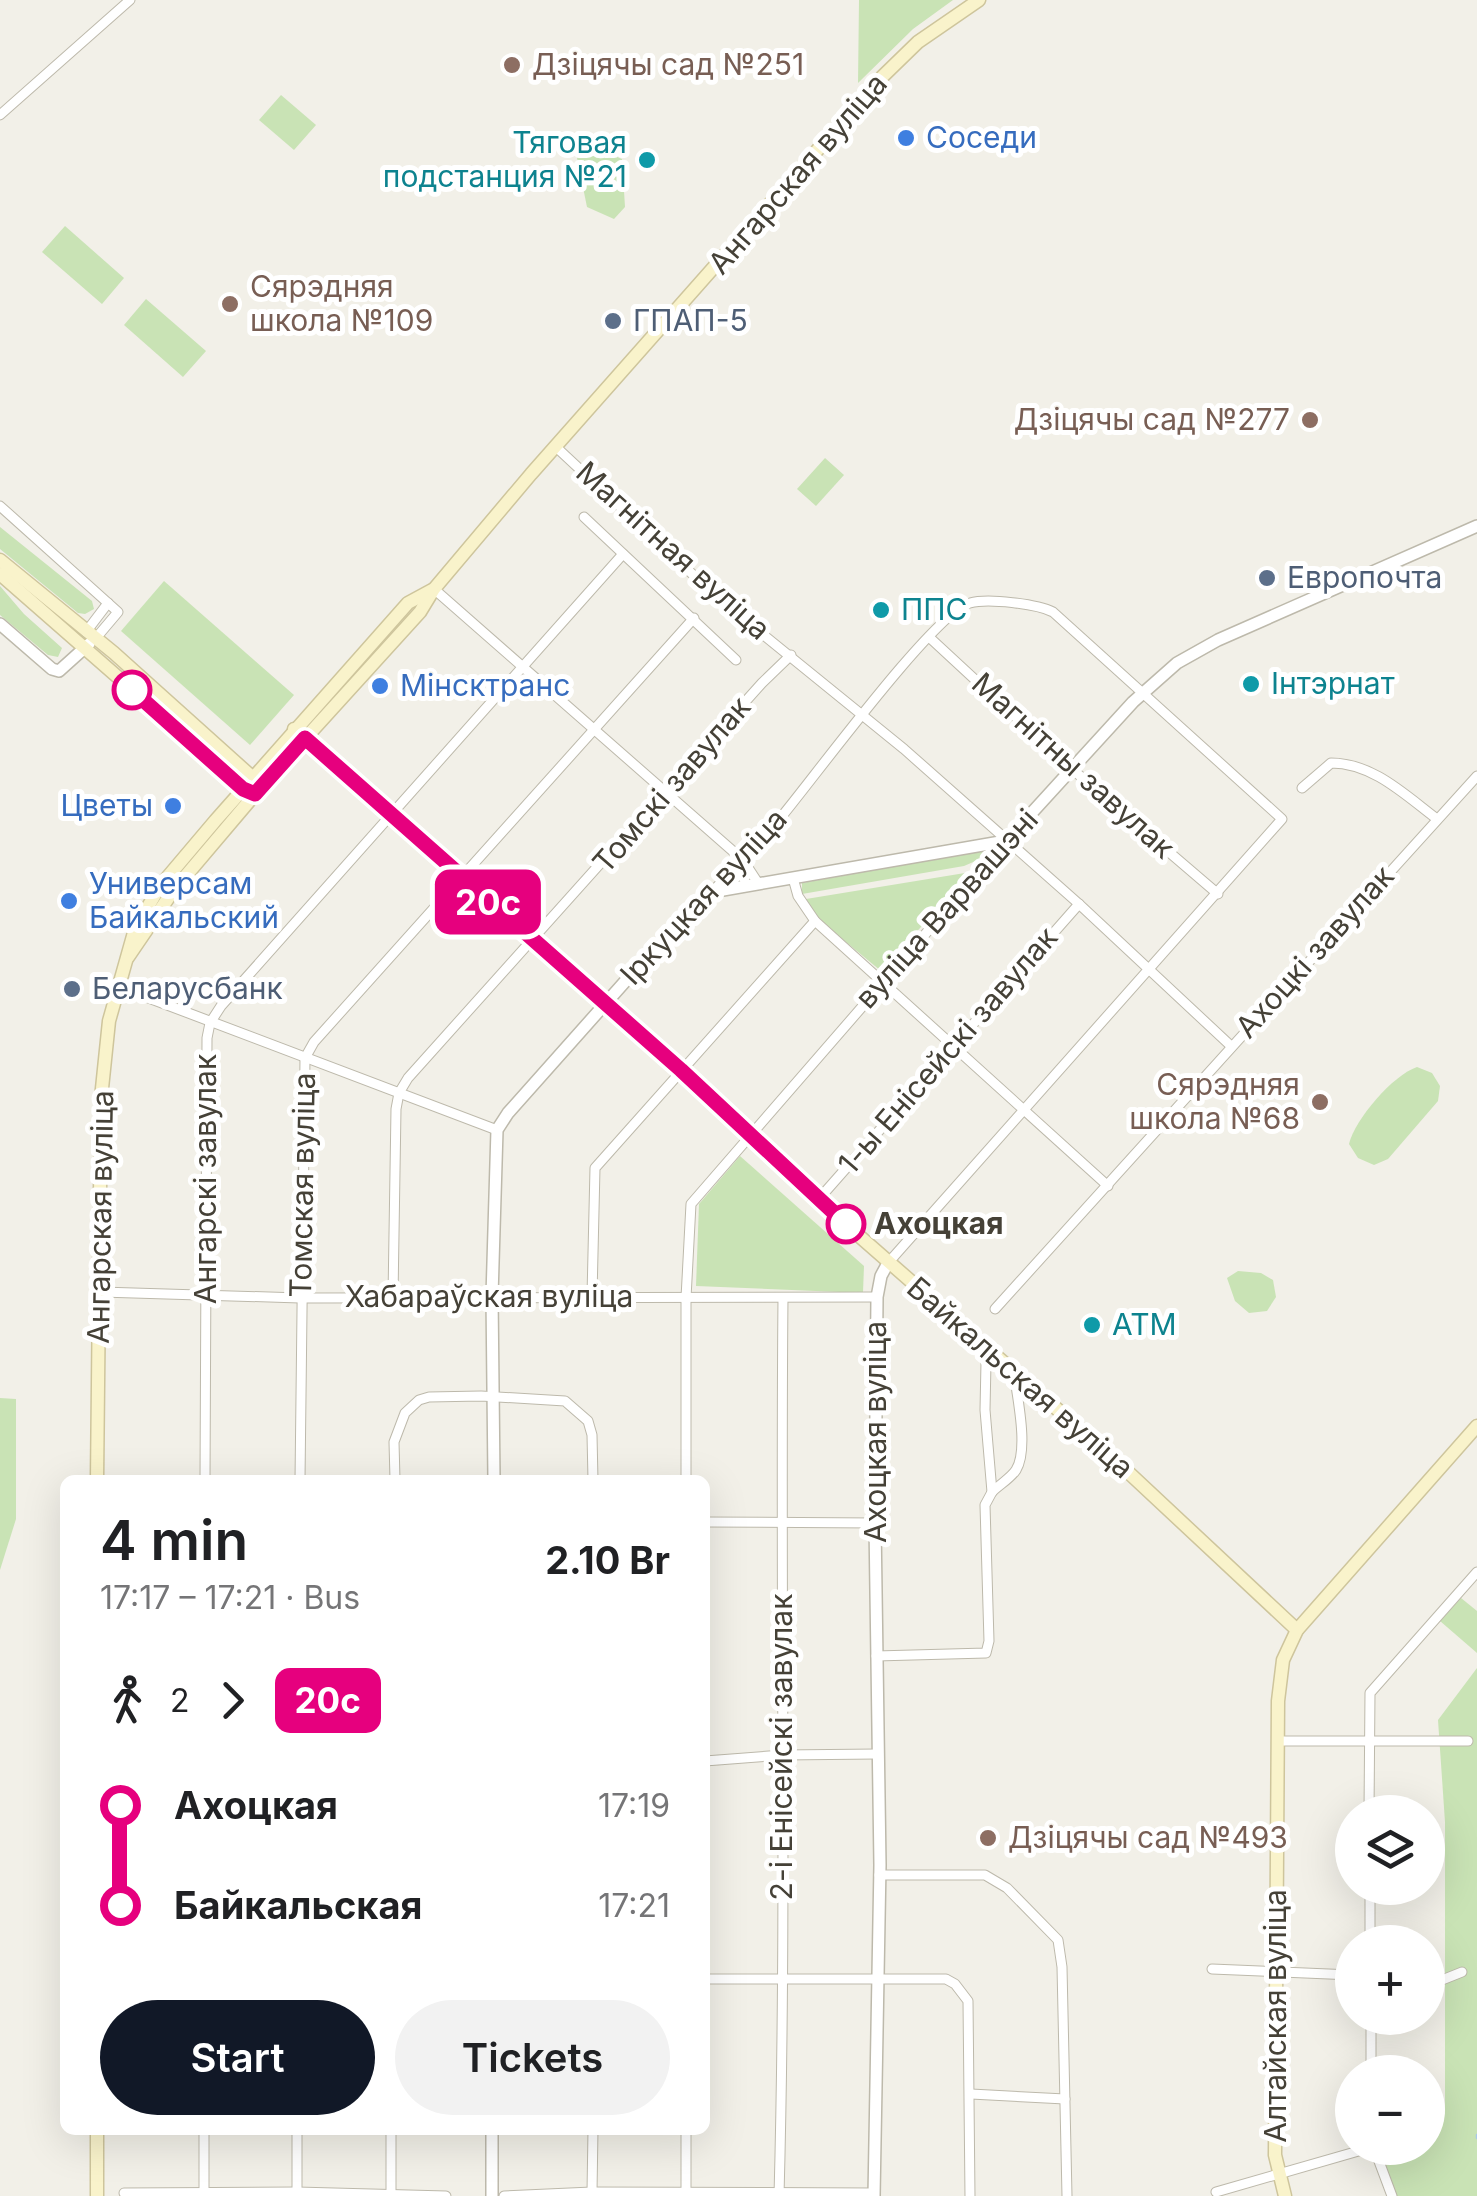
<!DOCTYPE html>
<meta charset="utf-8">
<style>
body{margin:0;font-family:Inter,sans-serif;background:#f2f2f2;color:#202124;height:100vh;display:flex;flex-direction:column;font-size:38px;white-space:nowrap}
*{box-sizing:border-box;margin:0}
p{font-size:32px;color:#757577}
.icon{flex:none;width:55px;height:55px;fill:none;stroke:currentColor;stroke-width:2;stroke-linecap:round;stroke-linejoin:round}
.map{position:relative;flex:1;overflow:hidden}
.side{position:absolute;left:60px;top:1475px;width:650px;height:660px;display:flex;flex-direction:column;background:#fff;border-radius:15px;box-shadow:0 10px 40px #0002}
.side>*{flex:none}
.badge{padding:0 20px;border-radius:15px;font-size:35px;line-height:65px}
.tools{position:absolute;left:1335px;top:1795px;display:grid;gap:20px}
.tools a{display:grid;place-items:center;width:110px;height:110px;border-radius:50%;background:#fff;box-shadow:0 10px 40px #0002;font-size:50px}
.map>.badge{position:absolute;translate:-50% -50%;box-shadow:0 0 0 5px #fff}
.legs{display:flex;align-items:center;gap:15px;height:110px;padding:0 40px;font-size:32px}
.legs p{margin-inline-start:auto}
.overview{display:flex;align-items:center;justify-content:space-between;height:170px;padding:0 40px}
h1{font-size:55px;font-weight:600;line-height:75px}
.cta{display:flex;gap:20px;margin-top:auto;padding:20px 40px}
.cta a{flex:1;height:115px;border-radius:60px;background:#111827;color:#fff;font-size:40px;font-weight:600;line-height:115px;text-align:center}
.cta a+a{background:#f2f2f2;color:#202124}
ul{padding:0 40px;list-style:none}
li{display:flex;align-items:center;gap:35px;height:100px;font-size:38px}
li i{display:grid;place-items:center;width:15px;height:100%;margin:0 12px;background:currentColor}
li i::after{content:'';width:25px;height:25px;margin:-12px;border:8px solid;border-radius:50%;background:#fff}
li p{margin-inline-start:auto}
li:first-child i{background:linear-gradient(#0000 50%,currentColor 0)}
li:last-child i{background:linear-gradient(currentColor 50%,#0000 0)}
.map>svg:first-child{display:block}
</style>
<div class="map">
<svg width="1477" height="2196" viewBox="0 0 1477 2196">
<rect width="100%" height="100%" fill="#f2f0e8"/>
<g fill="#c9e3b5">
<polygon points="859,0 953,0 913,29 858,83"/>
<polygon points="281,95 316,125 294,150 259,120"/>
<polygon points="589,145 622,159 625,207 614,219 587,207 577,158"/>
<polygon points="65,226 124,278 102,304 42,252"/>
<polygon points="146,299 206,351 183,377 124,325"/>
<polygon points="825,458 844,475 816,506 797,489"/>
<polygon points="0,527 92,601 94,609 85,614 78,613 0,549"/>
<polygon points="164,581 294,695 250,745 121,631"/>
<polygon points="0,586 24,614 62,648 58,657 48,655 0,615"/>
<polygon points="982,851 987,856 964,866 802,894 802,883"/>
<polygon points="971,872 881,971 817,918 805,902 806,899"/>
<path d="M1417,1067L1432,1073L1440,1086L1438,1101L1388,1159L1374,1165L1358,1158L1349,1144C1355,1119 1393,1075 1417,1067Z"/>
<polygon points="740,1156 864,1266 863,1293 696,1286 699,1204"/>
<polygon points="1238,1271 1261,1273 1273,1280 1276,1297 1267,1311 1249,1313 1235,1301 1227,1278"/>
<polygon points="0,1398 16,1399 16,1519 0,1570"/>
<polygon points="1461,1598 1477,1611 1477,1653 1440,1621"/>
<polygon points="1477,1668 1477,2196 1392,2196 1374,2148 1428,2148 1428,2122 1445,2114 1445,1822 1438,1720"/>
</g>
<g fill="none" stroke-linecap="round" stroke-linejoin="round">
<polyline stroke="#aac9e9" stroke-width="2.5" points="1477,2135 1477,2138"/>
<defs>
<g id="minor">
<polyline points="0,115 130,0"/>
<polyline points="556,447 718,598 904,749 1079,904 1231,1046"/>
<polyline points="0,506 118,612 96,638"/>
<polyline points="584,517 736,660"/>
<polyline points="434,589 743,860 758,883"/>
<polyline points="86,632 108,603"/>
<polyline points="929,637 1065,763 1218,894"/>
<path d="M1302,788L1331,763C1373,763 1405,795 1437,819"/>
<polyline points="793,878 798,896 815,921 1108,1186"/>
<path d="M710,894C731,872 753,850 773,827C806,789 934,612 970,603C988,598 1037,604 1053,612L1282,819L888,1263"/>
<polyline points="117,986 497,1130"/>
<polyline points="818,1200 1079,904"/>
<polyline points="101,1292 300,1298 877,1297"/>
<polyline points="592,1296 595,1168 815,921"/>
<polyline points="393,1297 396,1109 399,1093 408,1078 762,683 791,655"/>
<polyline points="995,1309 1477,776"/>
<polyline points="205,1480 207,1038 210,1023 221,1006 623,554"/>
<polyline points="300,1480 305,1058 314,1042 694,618"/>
<polyline points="395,1480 394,1442 405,1413 419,1400 429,1397 481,1396 565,1401 588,1421 592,1435 593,1480"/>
<polyline points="686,1480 686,1298 691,1204 1006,841"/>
<path d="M992,1492C999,1485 1011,1478 1016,1470C1029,1449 1017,1397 1014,1372"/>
<polyline points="705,1522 875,1523"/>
<polyline points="876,1656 986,1653 989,1641 985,1505 992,1492 985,1410 986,1362"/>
<polyline points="1277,1741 1468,1741"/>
<polyline points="705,1761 782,1755 877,1754"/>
<polyline points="1369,1812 1370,1693 1477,1572"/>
<polyline points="879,1875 985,1875 1007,1888 1058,1940 1062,1967 1067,2196"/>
<polyline points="1370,1888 1370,1942"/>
<polyline points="1212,1969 1352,1975"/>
<polyline points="705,1979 946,1979 955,1984 968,2001 970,2196"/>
<polyline points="1428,1981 1437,1982 1462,1972"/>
<polyline points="1371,2018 1371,2072"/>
<polyline points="971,2094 1065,2099"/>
<polyline points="391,2130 391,2195"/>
<polyline points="1374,2148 1392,2196"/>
<polyline points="297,2192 297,2130"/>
<polyline points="592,2192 593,2130"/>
<polyline points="686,2192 686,2130"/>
<polyline points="1216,2192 1369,2148"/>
<polyline points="124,2193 297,2192 446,2196"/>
<polyline points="204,2193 204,2130"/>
<polyline points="504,2196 592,2192 874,2193"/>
<path d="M779,2196C787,1897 780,1598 783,1298"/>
</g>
<g id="tertiary">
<polyline points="0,624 52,669 59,671 89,644"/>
<polyline points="494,1480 492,1296 497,1130 508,1113 678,922 707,896 723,890 1006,841 1133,702 1177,663 1218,640 1477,526"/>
<polyline points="492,2196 492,2130"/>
<polyline points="874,2196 880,1865 875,1523 877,1297 881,1276 888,1263"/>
</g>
<g id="secondary">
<polyline points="0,560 114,653 252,777 253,782"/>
<polyline points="0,574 248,791"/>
<polyline points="294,729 681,1070 818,1200 1113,1458 1297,1630"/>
<polyline points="128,957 173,891 262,786 420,612 434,589 531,474 882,77 918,42 979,0"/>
<polyline points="97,1480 101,1098 109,1021 135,929 160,886 215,821 408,603 432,590"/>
<polyline points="97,2196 97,2130"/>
<polyline points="1285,2196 1275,2155 1278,1701 1283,1660 1297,1630 1477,1426"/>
</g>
</defs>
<use href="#minor" stroke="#bdb9ab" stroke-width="11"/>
<use href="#tertiary" stroke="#bdb9ab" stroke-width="14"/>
<use href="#secondary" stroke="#cec59c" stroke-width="15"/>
<use href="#minor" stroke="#fff" stroke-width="9"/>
<use href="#tertiary" stroke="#fff" stroke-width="11"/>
<use href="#secondary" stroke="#f9f3cb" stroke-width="12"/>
</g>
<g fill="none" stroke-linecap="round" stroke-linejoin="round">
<defs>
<polyline id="line-1" points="132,690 243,789 255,794 305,738 681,1070 846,1224"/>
</defs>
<use href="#line-1" stroke="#fff" stroke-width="22"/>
<use href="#line-1" stroke="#e6007e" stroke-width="15"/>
</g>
<g fill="#8d6e63" stroke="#fff" stroke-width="4">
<circle cx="512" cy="65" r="10"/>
<circle cx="230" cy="304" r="10"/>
<circle cx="1310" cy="420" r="10"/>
<circle cx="1320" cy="1102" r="10"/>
<circle cx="988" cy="1838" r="10"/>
</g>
<g fill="#3f7fe0" stroke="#fff" stroke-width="4">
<circle cx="906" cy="138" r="10"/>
<circle cx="380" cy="686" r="10"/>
<circle cx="173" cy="806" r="10"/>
<circle cx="69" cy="901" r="10"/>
</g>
<g fill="#0f9aa8" stroke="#fff" stroke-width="4">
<circle cx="647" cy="160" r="10"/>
<circle cx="881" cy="610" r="10"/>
<circle cx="1251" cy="684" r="10"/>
<circle cx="1092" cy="1325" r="10"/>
</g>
<g fill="#5c6f8a" stroke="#fff" stroke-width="4">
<circle cx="613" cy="321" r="10"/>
<circle cx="1267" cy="578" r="10"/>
<circle cx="72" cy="989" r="10"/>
</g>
<g fill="#fff" stroke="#e6007e" stroke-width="5">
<circle cx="132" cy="690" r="18"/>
<circle cx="846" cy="1224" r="18"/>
</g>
<g text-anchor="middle" stroke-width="10" stroke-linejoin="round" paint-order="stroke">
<g font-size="30" fill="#785e54" stroke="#fff" text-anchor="start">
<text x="532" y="75">Дзіцячы сад №251</text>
<text x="250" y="297">Сярэдняя<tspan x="250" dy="34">школа №109</tspan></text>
<text x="1290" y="430" text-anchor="end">Дзіцячы сад №277</text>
<text x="1300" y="1095" text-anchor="end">Сярэдняя<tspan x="1300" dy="34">школа №68</tspan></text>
<text x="1008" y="1848">Дзіцячы сад №493</text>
</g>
<g font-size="30" fill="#366cbe" stroke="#fff" text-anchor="start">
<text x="926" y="148">Соседи</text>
<text x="400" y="696">Мінсктранс</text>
<text x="153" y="816" text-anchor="end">Цветы</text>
<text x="89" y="894">Универсам<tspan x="89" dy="34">Байкальский</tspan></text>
</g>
<g font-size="30" fill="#0d838f" stroke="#fff" text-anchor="start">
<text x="627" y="153" text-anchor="end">Тяговая<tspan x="627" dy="34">подстанция №21</tspan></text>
<text x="901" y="620">ППС</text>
<text x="1271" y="694">Інтэрнат</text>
<text x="1112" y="1335">АТМ</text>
</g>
<g font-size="30" fill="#454137" stroke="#fff">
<text transform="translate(798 174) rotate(-49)" y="10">Ангарская вуліца</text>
<text transform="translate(673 551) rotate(42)" y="10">Магнітная вуліца</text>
<text transform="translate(1073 766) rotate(42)" y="10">Магнітны завулак</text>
<text transform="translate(672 785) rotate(-49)" y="10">Томскі завулак</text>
<text transform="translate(704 897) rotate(-47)" y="10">Іркуцкая вуліца</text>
<text transform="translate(947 909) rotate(-48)" y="10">вуліца Варвашэні</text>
<text transform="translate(1315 952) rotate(-48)" y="10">Ахоцкі завулак</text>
<text transform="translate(948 1051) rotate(-49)" y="10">1-ы Енісейскі завулак</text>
<text transform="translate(206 1179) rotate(-90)" y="10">Ангарскі завулак</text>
<text transform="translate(303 1185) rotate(-89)" y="10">Томская вуліца</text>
<text transform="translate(101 1217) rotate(-89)" y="10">Ангарская вуліца</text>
<text x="489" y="1307">Хабараўская вуліца</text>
<text transform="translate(1020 1378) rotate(41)" y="10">Байкальская вуліца</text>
<text transform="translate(876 1432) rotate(-90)" y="10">Ахоцкая вуліца</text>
<text transform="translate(782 1747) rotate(-90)" y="10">2-і Енісейскі завулак</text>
<text transform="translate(1276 2016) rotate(-90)" y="10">Алтайская вуліца</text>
</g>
<g font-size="30" fill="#4e5e75" stroke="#fff" text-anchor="start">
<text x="633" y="331">ГПАП-5</text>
<text x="1287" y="588">Европочта</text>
<text x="92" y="999">Беларусбанк</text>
</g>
<g font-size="30" font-weight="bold" fill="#454137" stroke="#fff" text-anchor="start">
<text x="874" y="1234">Ахоцкая</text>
</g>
</g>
</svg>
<div class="tools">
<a><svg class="icon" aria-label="layers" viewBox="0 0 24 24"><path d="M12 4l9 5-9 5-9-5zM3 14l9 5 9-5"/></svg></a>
<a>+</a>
<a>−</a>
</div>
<b class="badge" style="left:488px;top:902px;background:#e6007e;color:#fff">20с</b>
<section class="side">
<div class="overview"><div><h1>4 min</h1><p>17:17 – 17:21 · Bus</p></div><b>2.10 Br</b></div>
<div class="legs"><svg class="icon" aria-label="walk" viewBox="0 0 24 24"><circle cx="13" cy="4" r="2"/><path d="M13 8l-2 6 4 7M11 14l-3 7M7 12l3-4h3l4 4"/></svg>2<svg class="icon" aria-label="forward" viewBox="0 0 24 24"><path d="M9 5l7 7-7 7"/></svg><b class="badge" style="background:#e6007e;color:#fff">20с</b></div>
<ul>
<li><i style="color:#e6007e"></i><b>Ахоцкая</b><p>17:19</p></li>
<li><i style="color:#e6007e"></i><b>Байкальская</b><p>17:21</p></li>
</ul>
<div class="cta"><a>Start</a><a>Tickets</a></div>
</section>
</div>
